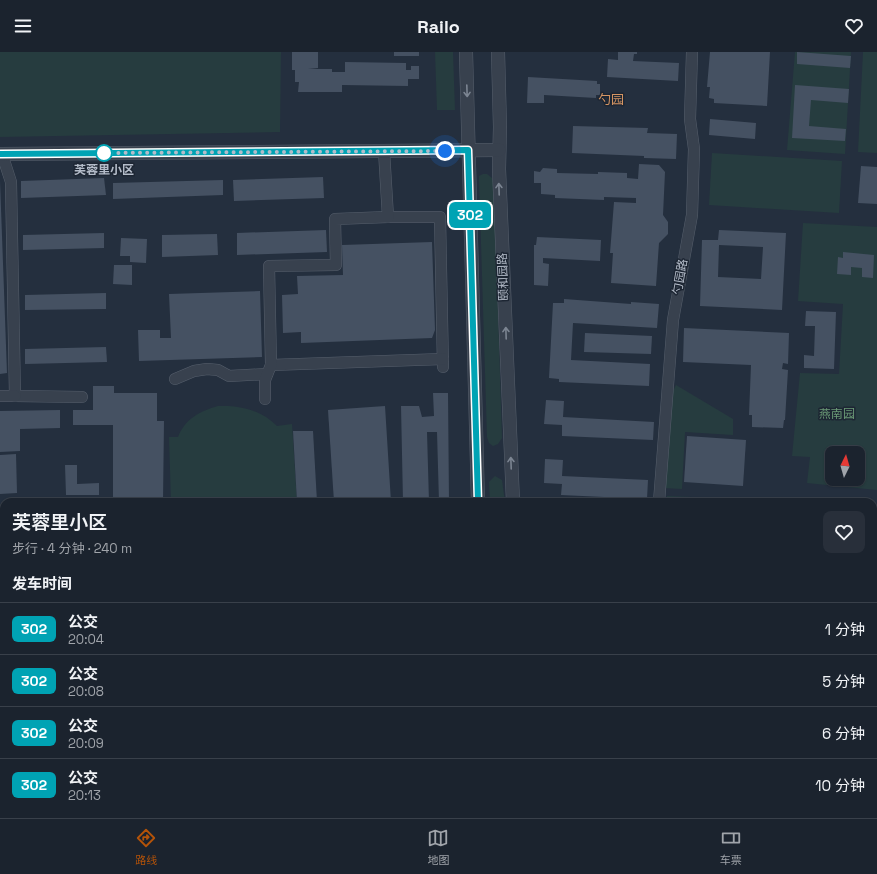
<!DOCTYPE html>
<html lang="zh">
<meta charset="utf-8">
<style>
body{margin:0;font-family:"Space Grotesk","Noto Sans SC",sans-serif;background:#282f3a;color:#f1f3f6;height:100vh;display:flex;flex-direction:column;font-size:15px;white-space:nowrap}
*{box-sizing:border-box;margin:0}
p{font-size:13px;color:#a0a4aa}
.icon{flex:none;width:22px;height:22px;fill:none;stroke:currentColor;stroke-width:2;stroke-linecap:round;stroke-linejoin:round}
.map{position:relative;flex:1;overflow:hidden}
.side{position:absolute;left:0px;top:446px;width:877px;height:320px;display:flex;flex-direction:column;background:#1b232e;border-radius:12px 12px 0 0;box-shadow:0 1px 3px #0004,0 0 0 1px #39404a}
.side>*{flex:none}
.badge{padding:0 8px;border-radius:6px;font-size:14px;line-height:26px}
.needle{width:26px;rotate:5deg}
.controls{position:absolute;left:825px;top:394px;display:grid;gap:8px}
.controls a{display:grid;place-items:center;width:40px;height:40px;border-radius:8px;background:#1b232e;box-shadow:0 1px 3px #0004,0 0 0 1px #39404a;font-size:20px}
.you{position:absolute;width:20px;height:20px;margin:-10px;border:3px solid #fff;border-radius:50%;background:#1a73e8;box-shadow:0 0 0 6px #1a73e833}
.map>.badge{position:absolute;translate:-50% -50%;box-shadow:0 0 0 2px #fff}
h2{padding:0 12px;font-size:15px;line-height:36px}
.round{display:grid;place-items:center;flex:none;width:42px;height:42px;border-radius:8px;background:#282f3a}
.summary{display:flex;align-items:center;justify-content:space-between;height:68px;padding:0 12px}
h1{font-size:19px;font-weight:600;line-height:30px}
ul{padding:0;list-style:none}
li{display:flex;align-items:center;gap:12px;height:52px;padding:0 12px;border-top:1px solid #39404a}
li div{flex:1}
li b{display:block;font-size:15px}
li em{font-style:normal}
li .badge{min-width:44px;font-weight:700;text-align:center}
header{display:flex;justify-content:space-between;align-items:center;height:52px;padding:0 12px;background:#1b232e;font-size:18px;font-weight:600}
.dock{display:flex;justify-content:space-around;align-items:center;height:56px;border-top:1px solid #39404a;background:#1b232e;font-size:11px;color:#a0a4aa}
.dock a{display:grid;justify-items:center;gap:2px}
.dock .active{color:#b45309}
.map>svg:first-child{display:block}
</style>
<header><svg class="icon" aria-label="menu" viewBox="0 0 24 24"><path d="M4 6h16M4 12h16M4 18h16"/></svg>Railo<svg class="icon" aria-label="heart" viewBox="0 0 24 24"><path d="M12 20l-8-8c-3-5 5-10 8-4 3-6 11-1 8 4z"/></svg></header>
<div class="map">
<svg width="877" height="766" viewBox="0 0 877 766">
<rect width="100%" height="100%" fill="#242f3e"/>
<g fill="#263c3f" fill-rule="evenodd">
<polygon points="0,0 281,0 280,80 0,85"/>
<polygon points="435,0 453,0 455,58 437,58"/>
<polygon points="795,0 851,0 845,102 787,98"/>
<polygon points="863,0 877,0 877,101 858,100"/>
<polygon points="712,101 842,109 839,161 709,153"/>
<polygon points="483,122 487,122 492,126 494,132 502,386 498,392 493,394 489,391 487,385 479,127 479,124"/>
<path d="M803,171L877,175V438L807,431L810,405L792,404L800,321L839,322L843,252L798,249ZM832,401H858V427H832Z"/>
<polygon points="676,333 733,367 733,383 685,380 682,437 664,436 671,343"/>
<path d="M218,354C240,353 261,358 277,374L292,372L297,450H171L169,385H178C185,367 200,359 218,354Z"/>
<polygon points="495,424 502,428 505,450 490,450 489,430"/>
<polygon points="667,444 743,447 743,450 666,450"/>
<polygon points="0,741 4,741 4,762 83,762 84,766 0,766"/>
</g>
<g fill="#455162" fill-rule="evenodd">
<polygon points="292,0 318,0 318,16 308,17 332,17 332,20 345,20 345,10 406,11 406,18 411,18 411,14 419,14 419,27 408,27 408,34 342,33 342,40 298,40 299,30 295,30 295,18 292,18"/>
<rect x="394" y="0" width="25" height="4"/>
<polygon points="618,0 637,0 637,2 634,2 633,9 679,11 678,29 607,25 608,7 618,8"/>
<polygon points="710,0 770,0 767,54 714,51 714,47 709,46 710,35 707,35"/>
<polygon points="797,0 851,4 850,16 797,12"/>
<polygon points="528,25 597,29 597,32 600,32 600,43 596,43 596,46 544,43 544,51 527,51"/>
<polygon points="795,33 849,37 848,51 811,48 809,74 846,77 845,89 792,86"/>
<polygon points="710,67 756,71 755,87 709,83"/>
<polygon points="573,74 648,76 647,81 677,82 676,107 644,106 644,104 572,101"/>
<polygon points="639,112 659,113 665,120 663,163 668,170 668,182 659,191 656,234 611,231 613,201 610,201 614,150 636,151 636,146 604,145 604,148 555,146 555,143 541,142 541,131 534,131 534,119 540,120 543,116 557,117 557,121 598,122 598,120 627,121 627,126 638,127"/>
<polygon points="861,114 877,115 877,152 858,151"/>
<polygon points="323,125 324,146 234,149 233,128"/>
<polygon points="104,126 106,143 21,146 21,129"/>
<polygon points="223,128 223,143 113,147 113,131"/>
<polygon points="0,129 7,321 0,322"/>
<polygon points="326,178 327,200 237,203 237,181"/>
<path d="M719,178L786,181L782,258L700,254L702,188H718ZM719,193L763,195L761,227L718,225Z"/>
<polygon points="104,181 104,196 23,198 23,183"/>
<polygon points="217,182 218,203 162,205 162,183"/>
<polygon points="537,185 601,188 600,209 543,206 543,211 549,212 548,234 534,233 534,193 536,193"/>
<polygon points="121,186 147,187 146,211 130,210 130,204 120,204"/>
<polygon points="432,190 435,278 432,286 301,291 301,280 283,281 282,243 298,242 297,224 343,223 342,193"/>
<polygon points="843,200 874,203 873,226 862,225 862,216 851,215 851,223 837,222 838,205 843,206"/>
<polygon points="114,213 132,213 132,233 113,232"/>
<polygon points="260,239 262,305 139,309 138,278 160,278 160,286 171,286 169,242"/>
<polygon points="106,241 106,257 25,258 25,243"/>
<polygon points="564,247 631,252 631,250 659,252 657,276 573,271 571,308 650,312 649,334 559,330 559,327 549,326 553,251 564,251"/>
<polygon points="806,259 836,260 834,317 804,316 804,303 814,304 815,274 805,274"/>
<polygon points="684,276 789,281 788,312 783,311 782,317 788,318 785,368 784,368 783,376 752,375 752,363 749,363 751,313 683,310"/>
<polygon points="585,281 652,284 651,302 584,300"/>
<polygon points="106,295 107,310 25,312 25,297"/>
<polygon points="93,334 114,334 114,341 157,341 157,369 164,369 163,450 113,450 113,373 73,373 73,358 93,358"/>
<polygon points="433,341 448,341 449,450 439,450 437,380 427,380 429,450 403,450 401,354 419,354 422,365 434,364"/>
<polygon points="546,348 564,349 563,365 654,370 653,388 562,384 562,373 544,372"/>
<polygon points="385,354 391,450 334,450 328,358"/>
<polygon points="60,358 60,376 20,377 20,399 0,400 0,359"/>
<polygon points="293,379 313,379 317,450 297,450"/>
<polygon points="687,384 746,388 743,434 684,430"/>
<polygon points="16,402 17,441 0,442 0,403"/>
<polygon points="545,407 563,408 562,424 648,428 647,447 561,443 562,432 544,431"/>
<polygon points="65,413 77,413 77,432 99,431 99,443 66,443"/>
<rect x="0" y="622" width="4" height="23"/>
<polygon points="873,690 877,690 877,717 873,716"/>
<rect x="0" y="697" width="4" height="25"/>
<rect x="107" y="762" width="54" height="4"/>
<rect x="346" y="762" width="109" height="4"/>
<polygon points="549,762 588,763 588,766 549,766"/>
<rect x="656" y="762" width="113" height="4"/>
<polygon points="790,762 861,762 877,764 877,766 790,766"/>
</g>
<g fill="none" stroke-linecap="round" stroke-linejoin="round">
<defs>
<g id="minor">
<polyline points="2,102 11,130 15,344 82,345"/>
<polyline points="388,165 440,165 443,315"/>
<polyline points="271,313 443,307"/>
<polyline points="175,327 194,319 207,317 218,318 229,324 267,322"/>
<polyline points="0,344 15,344"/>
<polyline points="265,347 265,328 271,313 269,214 336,213 335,167 388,165 384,99"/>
<polyline points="659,450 673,268 692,163 694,97 690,67 692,0"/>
<polyline points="873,587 877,588"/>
<polyline points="0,669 4,669"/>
<polyline points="873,673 877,673"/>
</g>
<g id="tertiary">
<polyline points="466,0 478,450"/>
<polyline points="498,0 500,75 499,117 513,450"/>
<polyline points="0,102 499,98"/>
<polyline points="490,762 491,766"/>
<polyline points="522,762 522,766"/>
</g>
</defs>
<use href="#minor" stroke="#565f6c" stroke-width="12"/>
<use href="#tertiary" stroke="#565f6c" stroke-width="14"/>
<use href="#minor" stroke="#38414e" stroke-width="11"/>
<use href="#tertiary" stroke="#38414e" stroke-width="13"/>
</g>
<defs><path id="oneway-shaft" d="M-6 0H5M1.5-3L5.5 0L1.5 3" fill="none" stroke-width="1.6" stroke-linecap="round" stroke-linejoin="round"/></defs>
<g stroke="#7c8592">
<use href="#oneway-shaft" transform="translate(467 39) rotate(88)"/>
<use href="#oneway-shaft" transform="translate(499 137) rotate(-92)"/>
<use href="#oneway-shaft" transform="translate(506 281) rotate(-92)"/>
<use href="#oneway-shaft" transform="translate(511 411) rotate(-92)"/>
</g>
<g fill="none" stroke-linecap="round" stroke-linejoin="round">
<defs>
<polyline id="line" points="0,102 468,98 478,450"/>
</defs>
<use href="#line" stroke="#fff" stroke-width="9"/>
<use href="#line" stroke="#00a3b4" stroke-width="6"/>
<polyline stroke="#b4bcc9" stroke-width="4" stroke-dasharray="0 7.2" points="104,101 445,99"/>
</g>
<circle fill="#fff" stroke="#00a3b4" stroke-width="2" cx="104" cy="101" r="8"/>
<g text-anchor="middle" stroke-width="3" stroke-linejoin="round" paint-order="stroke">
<g font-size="12" font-weight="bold" fill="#b4bcc9" stroke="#1d2633">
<text x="104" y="122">芙蓉里小区</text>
</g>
<g font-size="12" fill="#b4bcc9" stroke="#1d2633">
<text transform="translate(503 225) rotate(-92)" y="4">颐和园路</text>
<text transform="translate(680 225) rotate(-80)" y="4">勺园路</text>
</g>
<g font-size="12" fill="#6b9a76" stroke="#1d2633">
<text x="837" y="366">燕南园</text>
</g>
<g font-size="13" fill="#d59563" stroke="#1d2633">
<text x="611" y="52">勺园</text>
</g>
</g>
</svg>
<div class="controls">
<a><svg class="needle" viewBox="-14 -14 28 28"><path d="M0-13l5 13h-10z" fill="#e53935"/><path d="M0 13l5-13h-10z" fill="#a0a4aa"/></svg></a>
</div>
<div class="you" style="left:445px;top:99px"></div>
<b class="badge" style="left:470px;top:163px;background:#00a3b4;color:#fff">302</b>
<section class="side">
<div class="summary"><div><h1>芙蓉里小区</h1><p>步行 · 4 分钟 · 240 m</p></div><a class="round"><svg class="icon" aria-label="heart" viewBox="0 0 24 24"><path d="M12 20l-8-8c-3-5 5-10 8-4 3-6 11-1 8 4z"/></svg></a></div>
<h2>发车时间</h2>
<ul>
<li><span class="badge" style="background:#00a3b4;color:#fff">302</span><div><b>公交</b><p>20:04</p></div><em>1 分钟</em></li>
<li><span class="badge" style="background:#00a3b4;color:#fff">302</span><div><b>公交</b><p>20:08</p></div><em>5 分钟</em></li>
<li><span class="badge" style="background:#00a3b4;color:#fff">302</span><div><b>公交</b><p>20:09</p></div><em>6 分钟</em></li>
<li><span class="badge" style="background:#00a3b4;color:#fff">302</span><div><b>公交</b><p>20:13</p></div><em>10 分钟</em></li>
</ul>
</section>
</div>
<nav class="dock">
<a class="active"><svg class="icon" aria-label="directions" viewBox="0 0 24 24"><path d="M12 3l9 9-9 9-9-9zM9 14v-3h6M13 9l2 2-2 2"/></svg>路线</a>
<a><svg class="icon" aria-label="map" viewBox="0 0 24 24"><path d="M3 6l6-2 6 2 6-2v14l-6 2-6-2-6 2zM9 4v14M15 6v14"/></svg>地图</a>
<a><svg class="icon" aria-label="tickets" viewBox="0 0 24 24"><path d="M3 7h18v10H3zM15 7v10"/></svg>车票</a>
</nav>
